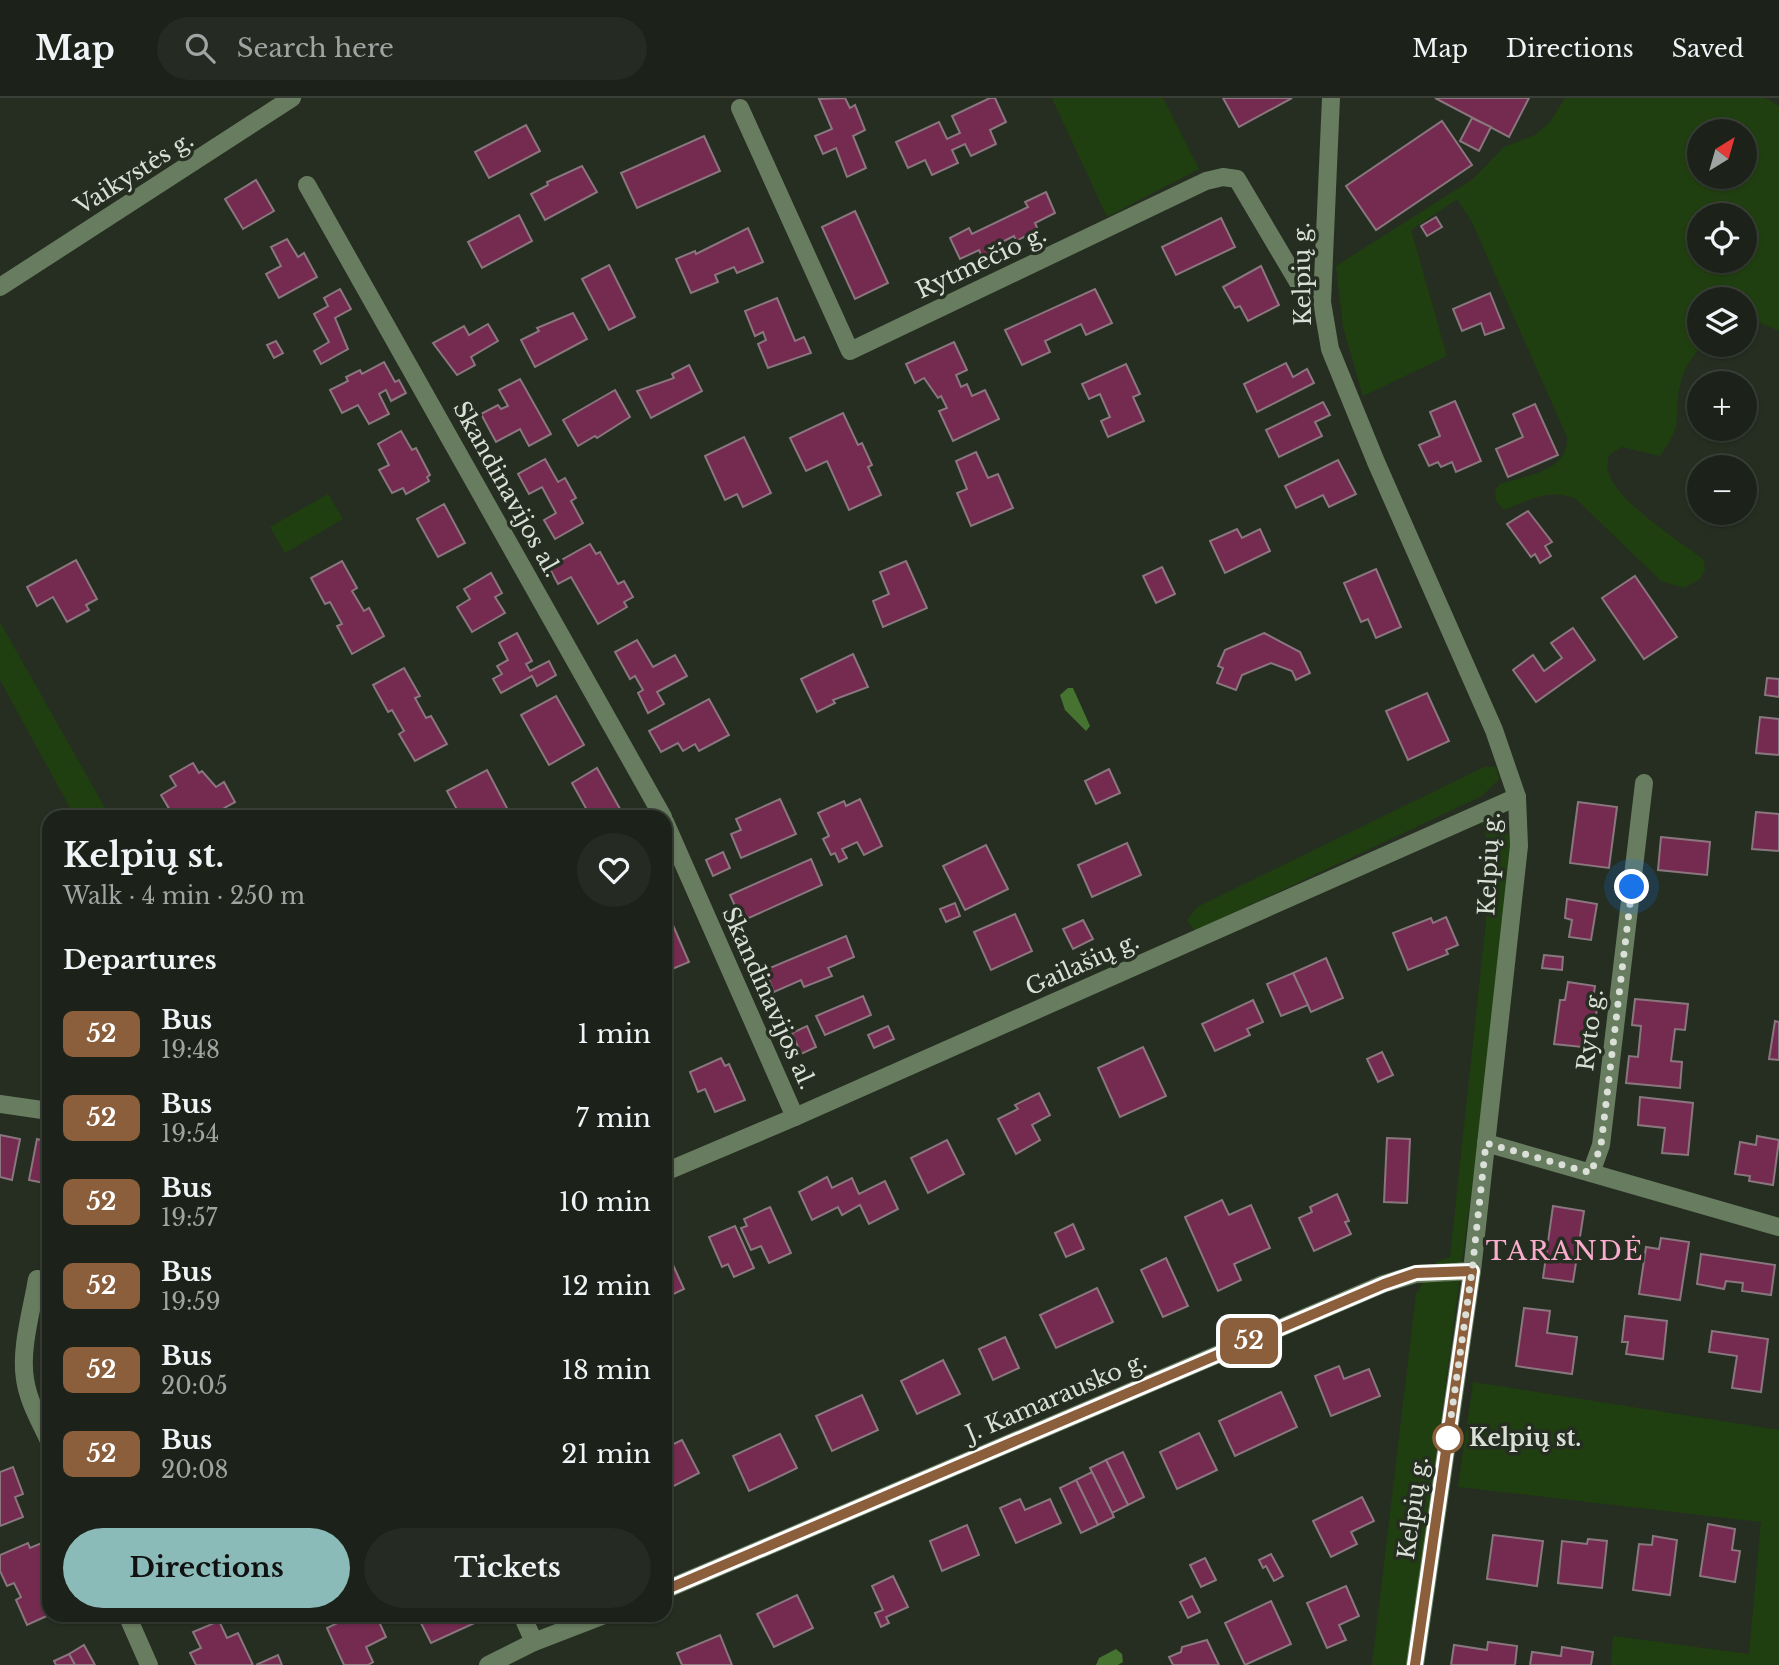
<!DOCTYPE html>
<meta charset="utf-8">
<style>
body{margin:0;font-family:"Libre Baskerville",serif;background:#252a22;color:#f1f3f6;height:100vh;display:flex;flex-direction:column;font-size:26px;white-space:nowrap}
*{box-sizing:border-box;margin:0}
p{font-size:23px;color:#a0a4a2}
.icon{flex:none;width:38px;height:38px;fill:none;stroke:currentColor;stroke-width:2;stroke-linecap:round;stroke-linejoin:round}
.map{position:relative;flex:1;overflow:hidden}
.sheet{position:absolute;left:42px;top:712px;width:630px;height:812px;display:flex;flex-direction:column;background:#1c2219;border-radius:21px;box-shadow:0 2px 5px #0004,0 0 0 2px #3a3f38}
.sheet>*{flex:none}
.badge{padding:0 14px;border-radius:10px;font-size:24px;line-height:46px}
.needle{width:46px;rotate:37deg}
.fabs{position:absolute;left:1687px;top:21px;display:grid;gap:14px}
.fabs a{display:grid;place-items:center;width:70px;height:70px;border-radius:50%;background:#1c2219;box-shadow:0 2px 5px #0004,0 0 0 2px #3a3f38;font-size:35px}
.you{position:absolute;width:35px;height:35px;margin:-18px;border:5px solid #fff;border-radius:50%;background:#1a73e8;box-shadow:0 0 0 10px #1a73e833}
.map>.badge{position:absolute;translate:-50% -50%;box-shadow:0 0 0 4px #fff}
h2{padding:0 21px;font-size:26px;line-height:63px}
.round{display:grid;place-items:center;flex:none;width:74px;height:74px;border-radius:37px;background:#252a22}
.headline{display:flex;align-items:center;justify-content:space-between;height:119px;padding:0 21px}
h1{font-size:33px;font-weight:800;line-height:52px}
.button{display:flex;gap:14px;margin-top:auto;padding:14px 21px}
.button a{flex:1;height:80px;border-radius:42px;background:#8bbbb9;color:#111;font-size:28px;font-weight:800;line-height:80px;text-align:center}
.button a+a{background:#252a22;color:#f1f3f6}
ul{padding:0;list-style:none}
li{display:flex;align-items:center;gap:21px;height:84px;padding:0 21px}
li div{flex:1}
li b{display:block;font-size:26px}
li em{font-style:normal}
li .badge{min-width:77px;font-weight:700;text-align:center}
header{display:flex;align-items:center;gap:42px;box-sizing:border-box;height:98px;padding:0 35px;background:#1c2219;border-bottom:2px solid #3a3f38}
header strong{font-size:33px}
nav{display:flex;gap:38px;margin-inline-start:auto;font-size:24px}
.search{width:490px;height:63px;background:#252a22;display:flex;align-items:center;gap:18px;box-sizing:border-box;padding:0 24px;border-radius:38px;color:#a0a4a2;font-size:26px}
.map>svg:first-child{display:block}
</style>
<header>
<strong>Map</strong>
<div class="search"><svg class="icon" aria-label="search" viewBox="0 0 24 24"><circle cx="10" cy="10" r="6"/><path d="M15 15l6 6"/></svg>Search here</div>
<nav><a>Map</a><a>Directions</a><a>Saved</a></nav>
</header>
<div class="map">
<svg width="1779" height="1567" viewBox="0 0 1779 1567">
<rect width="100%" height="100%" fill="#252e21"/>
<g fill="#203f10" fill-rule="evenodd">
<polygon points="1052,0 1163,0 1199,71 1107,119"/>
<path d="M1565,0H1765L1779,8V233L1756,223L1745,226V201H1699V247H1702C1694,257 1686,267 1682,280C1671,314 1688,322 1660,358L1622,349L1609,357C1608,362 1606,369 1608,373C1616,404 1679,442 1704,462L1705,472L1700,481L1684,490L1661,483L1576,401C1550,390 1529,402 1504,412L1496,403L1495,393L1500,386C1527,377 1569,374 1567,339L1471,122L1457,101L1411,132L1447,258L1363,298L1343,229L1336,168L1473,81L1504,49L1535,37L1550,24ZM1745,33V79H1699V33ZM1745,117V163H1699V117Z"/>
<polygon points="328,396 343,421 285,455 270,429"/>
<polygon points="0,524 110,719 75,719 0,582"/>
<polygon points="1484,669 1496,669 1499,681 1482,698 1195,833 1187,822 1197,809"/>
<polygon points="1494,721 1506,727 1511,751 1487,976 1408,1567 1372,1567 1416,1196 1436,1164 1450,1159 1493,758 1481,724"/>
<polygon points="1473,1284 1779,1332 1779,1567 1611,1567 1613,1538 1749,1556 1761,1424 1458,1389"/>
</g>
<g fill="#467330">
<polygon points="1068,590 1073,590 1090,628 1086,633 1065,612 1060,597"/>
<polygon points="1116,1551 1122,1556 1123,1564 1118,1567 1096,1567 1099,1560"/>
</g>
<g fill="#742b4f" stroke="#8a767e" stroke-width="2">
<polygon points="845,0 850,10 855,7 865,32 853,38 866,70 847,79 836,50 823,56 815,38 832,31 819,1"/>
<polygon points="990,0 995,0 1006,24 990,32 996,46 971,58 965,46 952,52 958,65 932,77 925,62 908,70 896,44 939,24 947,41 960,35 952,18"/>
<polygon points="1223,0 1292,0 1239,29"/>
<polygon points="1435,0 1529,0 1509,39"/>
<polygon points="1472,20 1491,29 1479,53 1460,43"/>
<polygon points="1442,23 1472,67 1376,132 1346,88"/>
<polygon points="526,27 540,53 489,80 475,54"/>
<polygon points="704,38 720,73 637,110 621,75"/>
<polygon points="582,68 597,94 545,122 531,96 548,87 547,84"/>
<polygon points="256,82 274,113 243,131 225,101"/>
<polygon points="1046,94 1055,115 1035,125 1038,132 1016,143 1014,138 998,146 1000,150 982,159 979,152 960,161 950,140 969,130 972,136 1028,109 1025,104"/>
<polygon points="855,113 888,185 855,201 822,129"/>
<polygon points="519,117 532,143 482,170 468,144"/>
<polygon points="1436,119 1442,129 1427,138 1421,128"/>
<polygon points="1221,120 1235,149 1176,177 1162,149"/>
<polygon points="748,130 763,164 737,175 734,169 715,177 718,184 691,195 676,161 695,153 696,156"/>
<polygon points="287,141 298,159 304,155 317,179 279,200 266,176 281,168 271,149"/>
<polygon points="609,167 635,219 609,232 582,181"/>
<polygon points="1261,168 1279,207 1248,223 1240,208 1235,210 1223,189"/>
<polygon points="340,191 351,211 335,220 348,251 321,266 314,253 329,244 314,216 328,208 324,200"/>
<polygon points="1095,191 1112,225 1086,237 1081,226 1045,243 1050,254 1022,267 1005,232"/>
<polygon points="1490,195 1504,230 1485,237 1481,225 1462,233 1453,211"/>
<polygon points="777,200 795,243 804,239 811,255 768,270 758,246 766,242 763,234 755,238 745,213"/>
<polygon points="573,215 587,241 535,269 521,242 539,233 537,230"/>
<polygon points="488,226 498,243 471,259 475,267 457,277 433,245 464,228 469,237"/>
<polygon points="276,243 283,255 274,260 267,247"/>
<polygon points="954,244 967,272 956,277 961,289 967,286 972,298 985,292 999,321 953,343 939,313 947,310 941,298 938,300 924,280 915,285 906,266"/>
<polygon points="384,264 395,284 399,282 406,295 391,303 386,292 379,296 389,316 369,326 358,307 342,315 330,292 348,283 346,279 360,272 362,276"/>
<polygon points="1286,265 1293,279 1307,271 1314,285 1257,314 1244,286"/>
<polygon points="1126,266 1140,296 1133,299 1144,323 1108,339 1101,323 1110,319 1100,296 1089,301 1082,286"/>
<polygon points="689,267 702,293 651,320 637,293 674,280 672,276"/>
<polygon points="520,281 551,336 529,348 520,331 496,344 481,316 498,307 501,311 508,308 499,292"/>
<polygon points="615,292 630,319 597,340 595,338 578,348 563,322"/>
<polygon points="1455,303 1481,363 1456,374 1452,364 1441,369 1438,364 1429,368 1419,347 1440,338 1430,314"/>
<polygon points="1323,304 1330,317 1315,324 1322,338 1279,359 1266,332"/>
<polygon points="1535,306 1558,357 1508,379 1496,351 1523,339 1513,316"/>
<polygon points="843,315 858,347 862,345 872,367 868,369 881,397 849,412 827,363 806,373 790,340"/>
<polygon points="401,333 412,352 416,350 430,377 427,379 429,383 406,396 403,390 392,395 379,372 389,367 378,346"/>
<polygon points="744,339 771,395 743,409 737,396 725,402 705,358"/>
<polygon points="976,354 988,380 998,376 1013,410 971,428 957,395 967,391 956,363"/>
<polygon points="545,361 558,384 565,380 576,400 571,403 583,425 555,441 544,422 556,415 542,389 529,396 518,376"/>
<polygon points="1338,362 1356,396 1329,409 1323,397 1296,410 1285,388"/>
<polygon points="444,406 465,445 438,459 417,421"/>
<polygon points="1528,413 1552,444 1545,448 1551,458 1540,465 1535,456 1531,459 1507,426"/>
<polygon points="1237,431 1242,440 1260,431 1270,453 1225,475 1210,443"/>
<polygon points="590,446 596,456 600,454 618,486 624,483 633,499 624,504 627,509 598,526 571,479 558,486 549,469"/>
<polygon points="76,462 97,501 86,507 89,512 67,524 53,499 37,508 27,489"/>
<polygon points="342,463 357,490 352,493 364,513 369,510 384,538 352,556 337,528 342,526 330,504 325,506 311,480"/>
<polygon points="906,463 927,510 883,529 873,503 889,496 880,474"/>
<polygon points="1162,469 1175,496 1156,505 1143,478"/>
<polygon points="1376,471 1401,529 1376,540 1368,521 1361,524 1344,485"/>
<polygon points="491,475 502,495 495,499 505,515 472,534 457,509 470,501 464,491"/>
<polygon points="1635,478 1677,539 1644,561 1602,500"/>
<polygon points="1573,530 1595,562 1536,604 1513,572 1533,557 1544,573 1562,560 1551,545"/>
<polygon points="517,535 532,563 526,566 530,573 549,563 556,577 537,588 532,578 501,595 493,581 502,576 497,568 508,562 499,545"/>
<polygon points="1264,535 1300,554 1310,575 1296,582 1292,573 1271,565 1242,577 1236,592 1217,585 1223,570 1218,568 1225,552"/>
<polygon points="637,542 653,569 675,557 687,578 657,594 664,606 648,615 638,595 643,592 635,578 630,581 615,554"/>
<polygon points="853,556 868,589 833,602 835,605 817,614 801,581"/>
<polygon points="404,570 420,598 415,600 426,620 431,618 447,646 415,663 399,636 404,633 392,612 388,614 373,587"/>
<polygon points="1767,580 1779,581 1779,599 1765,597"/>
<polygon points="1427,595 1449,643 1408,662 1386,613"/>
<polygon points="556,598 584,647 549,667 521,617"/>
<polygon points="709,601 729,637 699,653 695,646 683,653 678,645 661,654 649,633"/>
<polygon points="1760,619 1779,621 1779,657 1756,655"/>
<polygon points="193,665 199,675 202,673 216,689 224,684 235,704 208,719 174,719 161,697 176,688 170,678"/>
<polygon points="597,670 624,718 621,719 578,717 587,712 572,685"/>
<polygon points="1109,671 1120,695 1096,706 1085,683"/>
<polygon points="487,672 508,712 495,719 461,719 447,693"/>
<polygon points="780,701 796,736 741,760 731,736 741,732 736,721"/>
<polygon points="860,701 882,748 864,757 857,744 842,751 847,760 839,764 835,755 831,757 823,741 829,738 818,715 844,703 846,708"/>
<polygon points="1578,704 1617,709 1609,770 1570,765"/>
<polygon points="1756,714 1779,716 1779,753 1752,751"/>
<polygon points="1661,739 1710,744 1707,777 1658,772"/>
<polygon points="1127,745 1141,777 1092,799 1078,767"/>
<polygon points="986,747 1008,791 965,812 943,768"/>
<polygon points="723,754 730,770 713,778 706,762"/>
<polygon points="811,761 822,787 742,823 730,797"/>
<polygon points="1567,801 1597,806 1591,842 1569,839 1572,822 1565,820"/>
<polygon points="955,805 960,818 946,824 940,811"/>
<polygon points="665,809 689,864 665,874"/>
<polygon points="1015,816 1032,853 991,872 974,834"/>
<polygon points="1446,819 1458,847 1446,852 1448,856 1408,872 1393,835 1431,820 1433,825"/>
<polygon points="1083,822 1093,841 1073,851 1063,831"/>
<polygon points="846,838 854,859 828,870 832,878 804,889 801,882 774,894 765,872"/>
<polygon points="1544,857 1563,859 1562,872 1542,870"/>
<polygon points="1326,860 1343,900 1311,914 1293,875"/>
<polygon points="1293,875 1308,907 1281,918 1267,886"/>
<polygon points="1568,884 1595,888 1593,902 1598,902 1592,950 1554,946 1560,902 1565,902"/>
<polygon points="863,898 871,917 825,937 816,918"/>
<polygon points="1635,901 1688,906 1685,932 1675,931 1671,963 1682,964 1680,990 1626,985 1629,958 1638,959 1641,928 1632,927"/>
<polygon points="1253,902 1263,924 1247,931 1250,937 1215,953 1202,926"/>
<polygon points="1775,923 1779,924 1779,962 1769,961"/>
<polygon points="807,928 816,949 801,956 792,935"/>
<polygon points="888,928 894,941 874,950 868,937"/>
<polygon points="1143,949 1166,998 1120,1019 1098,970"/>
<polygon points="1382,954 1393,977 1378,984 1367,961"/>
<polygon points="721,960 725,968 729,966 745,1002 715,1014 705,991 698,994 690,974"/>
<polygon points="1039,995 1050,1017 1032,1027 1040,1042 1016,1056 998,1021 1018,1011 1015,1007"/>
<polygon points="1640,999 1693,1005 1688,1057 1662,1055 1665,1030 1638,1027"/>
<polygon points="0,1037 20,1041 12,1082 0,1079"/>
<polygon points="1757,1038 1779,1042 1773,1087 1749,1083 1750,1078 1735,1076 1740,1044 1756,1047"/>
<polygon points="1387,1040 1410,1041 1407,1105 1384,1104"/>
<polygon points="37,1041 49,1044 49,1086 29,1082"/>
<polygon points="947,1042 964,1076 928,1095 911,1060"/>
<polygon points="827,1079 832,1090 852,1080 859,1096 885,1083 898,1111 869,1126 860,1107 842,1117 838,1109 812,1122 799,1094"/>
<polygon points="1337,1096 1349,1123 1345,1124 1351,1136 1314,1153 1299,1120 1312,1114 1310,1109"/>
<polygon points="1222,1102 1229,1117 1251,1107 1270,1150 1234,1166 1241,1182 1218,1193 1185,1119"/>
<polygon points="1553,1108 1584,1113 1573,1184 1543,1180"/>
<polygon points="770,1109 791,1155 769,1165 761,1148 751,1152 741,1130 747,1128 744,1121"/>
<polygon points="1073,1126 1084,1151 1066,1159 1055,1135"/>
<polygon points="735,1128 754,1170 734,1179 728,1166 722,1169 709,1139"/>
<polygon points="1661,1140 1689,1144 1680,1202 1639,1196 1646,1149 1659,1151"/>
<polygon points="668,1156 684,1191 665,1200 665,1157"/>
<polygon points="1701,1156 1775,1167 1771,1197 1742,1193 1743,1185 1726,1183 1724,1191 1697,1186"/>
<polygon points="1166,1160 1188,1208 1163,1219 1141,1172"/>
<polygon points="1097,1190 1113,1224 1056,1250 1040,1217"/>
<polygon points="1524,1210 1550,1213 1547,1235 1577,1239 1572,1276 1516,1268"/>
<polygon points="1625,1218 1667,1223 1663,1261 1626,1256 1628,1244 1622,1244"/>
<polygon points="1712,1233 1768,1241 1761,1294 1732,1290 1737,1258 1709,1254"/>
<polygon points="1005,1239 1019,1270 993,1282 979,1251"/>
<polygon points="943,1262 960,1296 917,1316 901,1283"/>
<polygon points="1339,1268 1344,1281 1369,1271 1380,1298 1331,1318 1315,1278"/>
<polygon points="1281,1294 1297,1329 1235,1358 1219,1323"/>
<polygon points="862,1297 878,1332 832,1353 816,1318"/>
<polygon points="1199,1335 1217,1372 1177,1391 1160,1354"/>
<polygon points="780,1336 797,1370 749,1393 733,1358"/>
<polygon points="682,1342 699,1375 670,1390 665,1379 665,1350"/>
<polygon points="1123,1354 1144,1399 1128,1407 1106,1362"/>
<polygon points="1106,1362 1128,1407 1112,1415 1090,1370"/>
<polygon points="13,1369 23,1396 15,1399 23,1419 0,1428 0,1374"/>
<polygon points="1092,1374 1114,1419 1098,1427 1076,1382"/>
<polygon points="1076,1382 1098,1427 1081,1435 1060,1390"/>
<polygon points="1362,1399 1374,1423 1351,1434 1357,1446 1331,1459 1313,1423"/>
<polygon points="1020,1401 1025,1412 1050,1401 1061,1425 1016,1445 1000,1410"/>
<polygon points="1708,1426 1735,1431 1732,1452 1740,1453 1735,1484 1700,1478"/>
<polygon points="967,1427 979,1457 942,1473 930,1443"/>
<polygon points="1493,1437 1543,1443 1537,1488 1487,1481"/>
<polygon points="1653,1438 1677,1442 1670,1497 1633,1492 1639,1446 1652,1447"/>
<polygon points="1588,1441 1607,1443 1602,1490 1558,1485 1562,1443 1587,1446"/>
<polygon points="49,1442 49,1517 27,1527 16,1502 21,1499 14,1485 7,1488 0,1473 0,1457 28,1445 30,1450"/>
<polygon points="1271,1456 1283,1478 1274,1483 1266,1468 1263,1470 1259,1462"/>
<polygon points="1205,1460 1216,1482 1201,1489 1190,1467"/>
<polygon points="893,1478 908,1509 886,1519 889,1525 881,1529 875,1515 883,1512 872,1488"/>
<polygon points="1346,1488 1359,1518 1339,1527 1346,1542 1327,1550 1307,1505"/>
<polygon points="797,1497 813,1530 774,1549 757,1516"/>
<polygon points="1192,1498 1200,1514 1188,1520 1180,1504"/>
<polygon points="1271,1503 1291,1546 1245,1567 1225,1525"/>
<polygon points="354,1517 376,1517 386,1539 366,1549 373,1564 368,1567 344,1567 327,1530"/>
<polygon points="427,1517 476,1517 479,1523 431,1545 421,1525 429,1522"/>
<polygon points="219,1523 227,1540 238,1535 253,1567 196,1567 190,1555 201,1550 193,1534"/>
<polygon points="720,1537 732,1567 682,1567 677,1555"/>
<polygon points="1207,1542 1219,1567 1173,1567 1169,1559 1181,1554 1182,1549"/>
<polygon points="1488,1544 1517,1548 1515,1567 1451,1567 1454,1547 1487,1552"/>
<polygon points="84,1547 95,1567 75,1567 69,1556"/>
<polygon points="1562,1549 1593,1554 1591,1567 1530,1567 1532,1554 1561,1558"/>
<polygon points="69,1556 75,1567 56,1567 54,1563"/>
<polygon points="278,1557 282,1567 256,1567"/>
</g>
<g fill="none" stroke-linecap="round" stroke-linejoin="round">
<g stroke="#687c5f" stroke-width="18">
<polyline points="1331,0 1322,204 1330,251 1376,364 1494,632 1517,699 1519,748 1472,1173 1415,1567"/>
<polyline points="740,10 850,253 1206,83 1223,79 1237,81 1302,191 1322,204"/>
<polyline points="307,87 663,719"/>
<polyline points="0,189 292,0"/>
<polyline points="665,724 795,1019"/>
<polyline points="0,1006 49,1013"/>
<polyline points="1486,1045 1591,1075 1601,1047 1644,685"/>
<polyline points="665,1074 795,1019 1517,699"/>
<polyline points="1591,1075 1779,1129"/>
<path d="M37,1181C32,1212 20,1250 25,1281C28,1303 40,1323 49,1343"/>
<polyline points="665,1492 1383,1186 1416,1176 1472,1173"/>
<polyline points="127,1517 149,1567"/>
<polyline points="522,1517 534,1544"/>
<polyline points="488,1567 534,1544 604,1517"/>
</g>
</g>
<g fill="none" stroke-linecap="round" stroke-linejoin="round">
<defs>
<polyline id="line" points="665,1492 1384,1186 1416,1175 1472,1173 1415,1567"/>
</defs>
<use href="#line" stroke="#fff" stroke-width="16"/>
<use href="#line" stroke="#8b5e3c" stroke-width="10"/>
<polyline stroke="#dae0d7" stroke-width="7" stroke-dasharray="0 12.6" points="1448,1340 1447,1347 1472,1173 1486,1045 1591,1075 1601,1047 1632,789"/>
</g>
<circle fill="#fff" stroke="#8b5e3c" stroke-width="3.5" cx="1448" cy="1340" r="14"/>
<g text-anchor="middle" stroke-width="7" stroke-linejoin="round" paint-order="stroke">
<g font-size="23" fill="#dae0d7" stroke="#252e21">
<text transform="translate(134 75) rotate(-32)" y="8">Vaikystės g.</text>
<text transform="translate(981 164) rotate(-25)" y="8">Rytmečio g.</text>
<text transform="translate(1302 176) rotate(-91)" y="8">Kelpių g.</text>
<text transform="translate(507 391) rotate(61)" y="8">Skandinavijos al.</text>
<text transform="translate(1489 766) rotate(-87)" y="8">Kelpių g.</text>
<text transform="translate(1082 866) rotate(-24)" y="8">Gailašių g.</text>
<text transform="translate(769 900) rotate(66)" y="8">Skandinavijos al.</text>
<text transform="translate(1590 932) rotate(-83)" y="8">Ryto g.</text>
<text transform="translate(1056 1299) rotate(-23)" y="8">J. Kamarausko g.</text>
<text transform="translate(1413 1410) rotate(-82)" y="8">Kelpių g.</text>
</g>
<g font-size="23" font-weight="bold" fill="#dae0d7" stroke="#252e21" text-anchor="start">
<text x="1469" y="1348">Kelpių st.</text>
</g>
<g font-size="26" letter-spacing="2" fill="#faaccd" stroke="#252e21">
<text x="1565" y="1162">TARANDĖ</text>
</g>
</g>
</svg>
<div class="fabs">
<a><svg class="needle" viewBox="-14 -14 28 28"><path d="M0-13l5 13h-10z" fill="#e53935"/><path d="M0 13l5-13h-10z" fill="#a0a4a2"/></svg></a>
<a><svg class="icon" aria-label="locate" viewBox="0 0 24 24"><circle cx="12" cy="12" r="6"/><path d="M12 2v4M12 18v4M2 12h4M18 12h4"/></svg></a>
<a><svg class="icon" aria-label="layers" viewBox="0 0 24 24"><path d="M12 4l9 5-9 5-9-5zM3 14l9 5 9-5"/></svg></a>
<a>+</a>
<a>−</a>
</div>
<div class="you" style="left:1632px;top:789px"></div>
<b class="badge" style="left:1249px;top:1243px;background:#8b5e3c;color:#fff">52</b>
<section class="sheet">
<div class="headline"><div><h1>Kelpių st.</h1><p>Walk · 4 min · 250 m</p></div><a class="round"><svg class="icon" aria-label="heart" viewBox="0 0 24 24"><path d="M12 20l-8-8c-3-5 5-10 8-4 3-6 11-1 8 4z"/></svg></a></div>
<h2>Departures</h2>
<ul>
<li><span class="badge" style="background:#8b5e3c;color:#fff">52</span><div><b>Bus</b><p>19:48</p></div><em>1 min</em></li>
<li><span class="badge" style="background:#8b5e3c;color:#fff">52</span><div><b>Bus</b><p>19:54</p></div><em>7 min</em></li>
<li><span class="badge" style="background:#8b5e3c;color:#fff">52</span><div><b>Bus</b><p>19:57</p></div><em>10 min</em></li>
<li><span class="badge" style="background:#8b5e3c;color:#fff">52</span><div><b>Bus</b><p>19:59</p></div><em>12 min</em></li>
<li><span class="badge" style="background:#8b5e3c;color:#fff">52</span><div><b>Bus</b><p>20:05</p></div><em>18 min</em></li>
<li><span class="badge" style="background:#8b5e3c;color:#fff">52</span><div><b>Bus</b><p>20:08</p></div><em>21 min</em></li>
</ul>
<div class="button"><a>Directions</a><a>Tickets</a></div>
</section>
</div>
